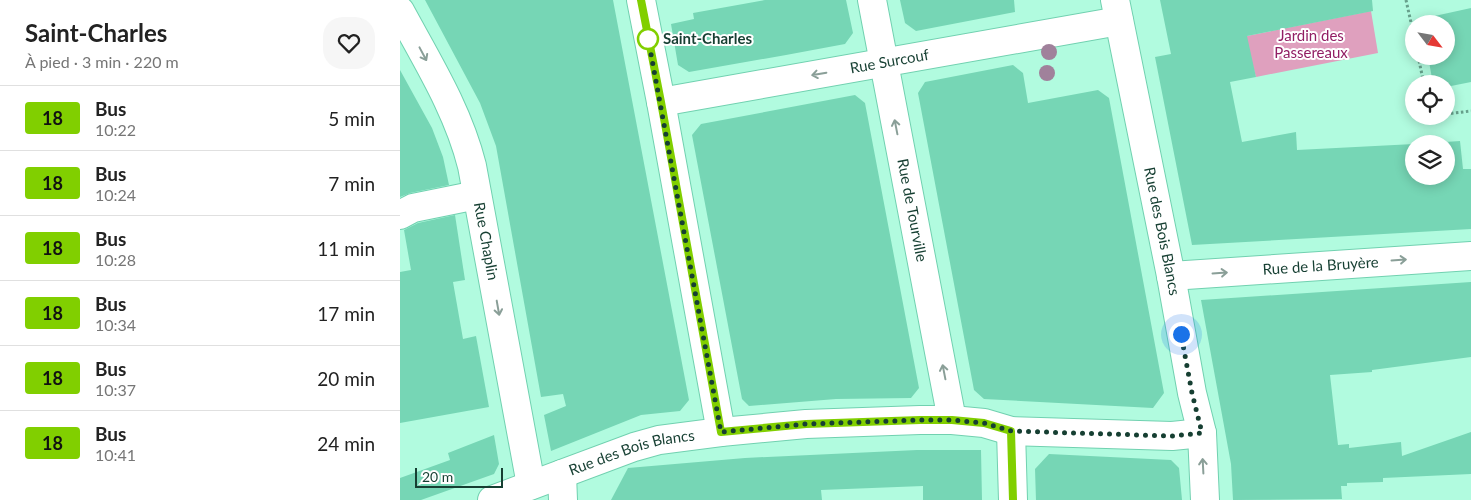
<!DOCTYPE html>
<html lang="fr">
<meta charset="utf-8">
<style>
body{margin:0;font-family:Lato,sans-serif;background:#f6f6f6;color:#222;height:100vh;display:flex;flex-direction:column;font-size:19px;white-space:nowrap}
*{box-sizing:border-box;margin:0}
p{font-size:16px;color:#767676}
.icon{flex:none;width:28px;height:28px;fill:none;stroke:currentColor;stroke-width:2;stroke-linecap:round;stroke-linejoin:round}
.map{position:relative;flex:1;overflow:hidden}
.drawer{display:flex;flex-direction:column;background:#fff;width:400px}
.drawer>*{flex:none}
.badge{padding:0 10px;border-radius:4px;font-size:18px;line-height:32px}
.needle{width:32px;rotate:121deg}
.controls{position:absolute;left:1005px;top:15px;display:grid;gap:10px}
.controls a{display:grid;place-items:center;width:50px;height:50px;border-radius:50%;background:#fff;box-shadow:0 2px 12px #0003;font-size:25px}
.scale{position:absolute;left:15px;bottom:12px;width:88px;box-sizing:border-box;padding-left:5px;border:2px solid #163f32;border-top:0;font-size:14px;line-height:18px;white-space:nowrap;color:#163f32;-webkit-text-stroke:4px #fff;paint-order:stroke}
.you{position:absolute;width:25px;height:25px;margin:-12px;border:4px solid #fff;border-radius:50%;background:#1a73e8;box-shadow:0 0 0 8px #1a73e833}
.map>.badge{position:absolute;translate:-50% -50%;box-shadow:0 0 0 2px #fff}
.round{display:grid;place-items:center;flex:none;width:52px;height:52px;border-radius:20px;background:#f6f6f6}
.head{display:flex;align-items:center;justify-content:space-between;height:85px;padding:0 25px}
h1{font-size:24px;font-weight:700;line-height:38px}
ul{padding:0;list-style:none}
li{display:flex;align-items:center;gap:15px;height:65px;padding:0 25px;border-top:1px solid #e0e0e0}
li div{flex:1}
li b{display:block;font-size:19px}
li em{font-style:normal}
li .badge{min-width:55px;font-weight:700;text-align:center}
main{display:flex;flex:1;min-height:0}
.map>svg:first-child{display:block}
</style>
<main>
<section class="drawer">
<div class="head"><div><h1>Saint-Charles</h1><p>À pied · 3 min · 220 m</p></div><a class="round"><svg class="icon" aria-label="heart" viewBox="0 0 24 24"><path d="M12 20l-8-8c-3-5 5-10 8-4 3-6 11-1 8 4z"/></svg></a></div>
<ul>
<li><span class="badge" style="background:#81cf00;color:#111">18</span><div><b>Bus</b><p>10:22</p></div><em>5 min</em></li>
<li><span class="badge" style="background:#81cf00;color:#111">18</span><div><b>Bus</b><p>10:24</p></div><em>7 min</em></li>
<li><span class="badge" style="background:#81cf00;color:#111">18</span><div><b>Bus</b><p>10:28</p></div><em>11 min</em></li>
<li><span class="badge" style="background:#81cf00;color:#111">18</span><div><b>Bus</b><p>10:34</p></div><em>17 min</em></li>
<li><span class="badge" style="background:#81cf00;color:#111">18</span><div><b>Bus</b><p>10:37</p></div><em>20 min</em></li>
<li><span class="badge" style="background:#81cf00;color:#111">18</span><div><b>Bus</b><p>10:41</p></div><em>24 min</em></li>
</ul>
</section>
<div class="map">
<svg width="1071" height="500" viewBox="0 0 1071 500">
<rect width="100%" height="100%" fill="#b1fbdf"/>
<polygon fill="#dfa0be" points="971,11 978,53 856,77 853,66 797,46"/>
<g fill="#76d6b5">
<polygon points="25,0 213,0 289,400 280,411 241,415 151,451 144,415 166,406 163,394 141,397 96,146 80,103"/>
<polygon points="365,0 446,0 453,33 445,44 386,55 289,72 278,65 271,24 294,19 293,13"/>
<polygon points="500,0 614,0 615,12 516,31 505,23"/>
<polygon points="760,0 972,0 973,11 847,36 856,77 830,82 842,142 896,132 897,150 1014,144 1014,176 1046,176 1046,144 1016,144 1060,141 1063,169 1071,169 1071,229 792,245 755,57 771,54"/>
<polygon points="1071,8 1071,82 1046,87 1046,84 1033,84 1028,56 1046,56 1046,24 1022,24 1021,19"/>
<polygon points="613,65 623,73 628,103 698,90 709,98 764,393 753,408 584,399 574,390 518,93 525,82"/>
<polygon points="0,70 32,128 43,157 49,185 10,193 0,197"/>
<polygon points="455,95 465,103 519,388 511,398 436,399 349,406 342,399 292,135 301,124"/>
<polygon points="55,215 65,280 53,282 63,339 76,336 89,407 0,423 0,272 11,270 4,230 18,223"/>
<polygon points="1071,282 1071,357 972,370 972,372 930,375 938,445 949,444 949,448 1001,442 1002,456 1071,432 1071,474 983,478 983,482 947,483 947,486 941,486 942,499 833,500 831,464 801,300"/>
<polygon points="94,435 99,464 94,474 21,500 0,500 0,478 50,460 48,453"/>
<polygon points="517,450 581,450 582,500 523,500 523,486 421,490 422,500 211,500 228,468 345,458"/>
<polygon points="649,454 771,460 779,468 782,500 636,500 635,469"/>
</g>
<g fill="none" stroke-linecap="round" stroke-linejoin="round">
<defs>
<g id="minor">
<polyline points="241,0 261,102 321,432"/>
<path id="s1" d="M472,0L552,420"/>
<path id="s2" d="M715,0L771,276L792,393L802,433L805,500"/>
<path id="s3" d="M0,11C27,61 58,110 72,166L131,485"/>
<path id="s4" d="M261,102L719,21"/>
<polyline points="0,215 13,208 77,195"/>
<path id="s5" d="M771,276L1071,256"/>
<polyline points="611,431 613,500"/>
<polyline points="162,474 163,500"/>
<path id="s6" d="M92,500L234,447L259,440L321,432L406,424L520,420H552L584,423L611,431L772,436L802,433"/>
</g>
</defs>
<use href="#minor" stroke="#71d1b0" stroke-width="30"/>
<g stroke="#67a18c" stroke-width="3" stroke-dasharray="2.5 2.5" stroke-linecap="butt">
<polyline points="1006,0 1014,36"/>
<polyline points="1018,56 1024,84"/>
<polyline points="1046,114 1071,111"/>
</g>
<use href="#minor" stroke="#fff" stroke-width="28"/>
</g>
<g fill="#a0819b">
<circle cx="649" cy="52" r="8"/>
<circle cx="647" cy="73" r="8"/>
</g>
<defs><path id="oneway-shaft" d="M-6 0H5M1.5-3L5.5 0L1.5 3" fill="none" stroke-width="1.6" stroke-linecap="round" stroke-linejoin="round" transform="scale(1.25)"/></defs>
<g stroke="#8a9f98">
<use href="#oneway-shaft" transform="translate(23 54) rotate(62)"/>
<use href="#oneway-shaft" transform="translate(419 74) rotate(170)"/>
<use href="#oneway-shaft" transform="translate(496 127) rotate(-101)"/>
<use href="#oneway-shaft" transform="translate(999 260) rotate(-4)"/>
<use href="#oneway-shaft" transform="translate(820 273) rotate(-4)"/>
<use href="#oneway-shaft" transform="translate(98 308) rotate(80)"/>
<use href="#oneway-shaft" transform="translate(544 372) rotate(-101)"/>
<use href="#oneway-shaft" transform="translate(803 466) rotate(-93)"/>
</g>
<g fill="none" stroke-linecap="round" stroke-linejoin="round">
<defs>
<polyline id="line" points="241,0 261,102 321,432 406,424 520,420 552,420 584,423 611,431 613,500"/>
</defs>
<use href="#line" stroke="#fff" stroke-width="11"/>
<use href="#line" stroke="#81cf00" stroke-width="8"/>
<polyline stroke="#163f32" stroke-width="5" stroke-dasharray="0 9" points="248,39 248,38 321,432 406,424 520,420 552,420 584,423 611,431 772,436 802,433 792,393 781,334"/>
</g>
<circle fill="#fff" stroke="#81cf00" stroke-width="2.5" cx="248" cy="39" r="10"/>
<g text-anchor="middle" stroke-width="4" stroke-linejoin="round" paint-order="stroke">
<g font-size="15" fill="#921e64" stroke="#fff">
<text x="911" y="41">Jardin des<tspan x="911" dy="17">Passereaux</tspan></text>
</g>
<g font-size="15" font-weight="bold" fill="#163f32" stroke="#fff" text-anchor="start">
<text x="263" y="44">Saint-Charles</text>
</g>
<g font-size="15" fill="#163f32" stroke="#fff">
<text dy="5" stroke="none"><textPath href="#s4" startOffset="232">Rue Surcouf</textPath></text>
<text dy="5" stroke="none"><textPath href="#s1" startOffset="214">Rue de Tourville</textPath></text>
<text dy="5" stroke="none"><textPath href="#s2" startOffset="236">Rue des Bois Blancs</textPath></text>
<text dy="5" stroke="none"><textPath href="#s3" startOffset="248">Rue Chaplin</textPath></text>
<text dy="5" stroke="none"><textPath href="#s5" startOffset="150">Rue de la Bruyère</textPath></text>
<text dy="5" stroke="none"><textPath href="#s6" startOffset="148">Rue des Bois Blancs</textPath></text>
</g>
</g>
</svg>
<div class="controls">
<a><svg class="needle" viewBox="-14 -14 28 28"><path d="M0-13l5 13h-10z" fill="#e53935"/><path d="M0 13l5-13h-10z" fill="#767676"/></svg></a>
<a><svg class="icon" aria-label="locate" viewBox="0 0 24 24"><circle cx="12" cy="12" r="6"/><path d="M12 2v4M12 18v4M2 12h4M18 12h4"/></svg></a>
<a><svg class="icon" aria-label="layers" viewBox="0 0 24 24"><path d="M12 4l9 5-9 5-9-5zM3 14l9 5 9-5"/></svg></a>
</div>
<div class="scale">20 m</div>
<div class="you" style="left:781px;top:334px"></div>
</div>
</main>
